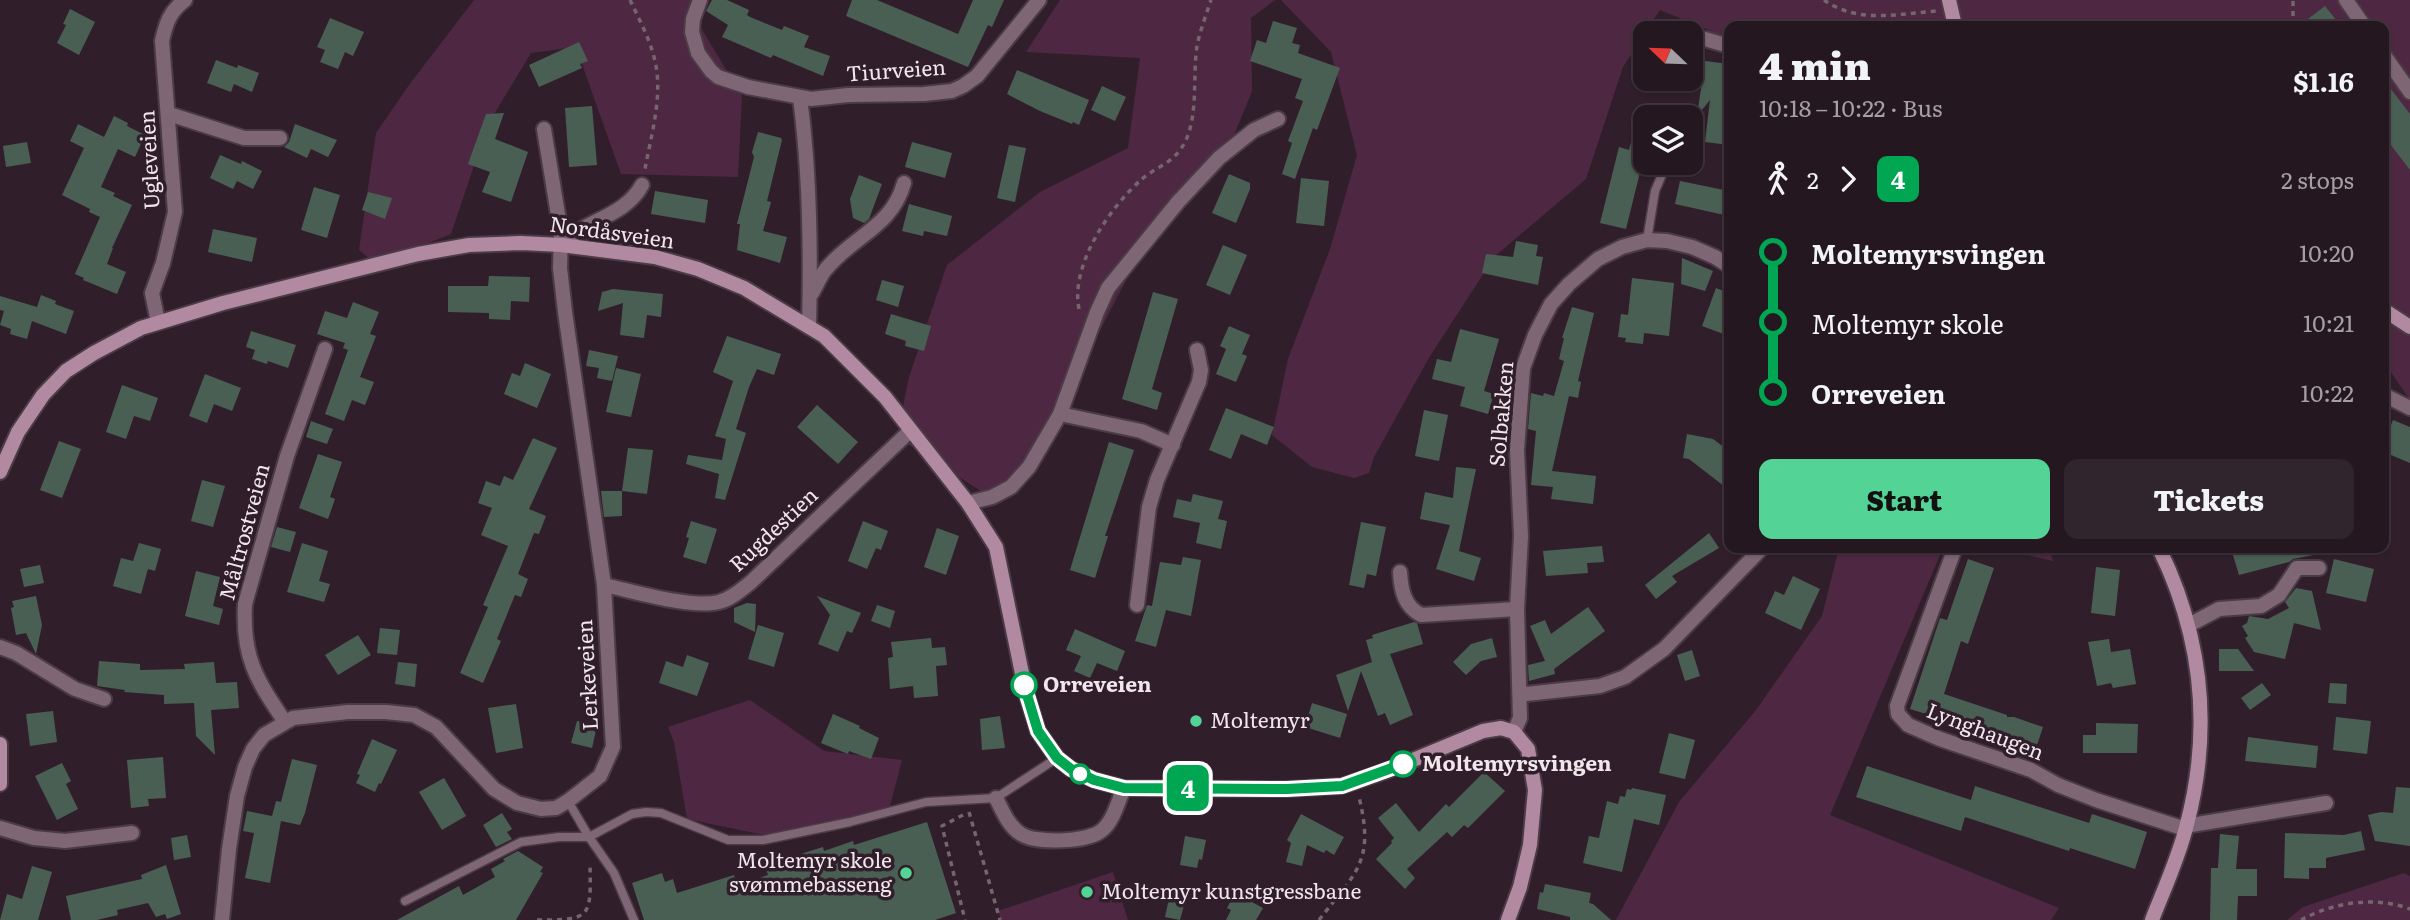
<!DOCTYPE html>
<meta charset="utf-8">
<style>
body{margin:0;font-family:Literata,serif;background:#30242d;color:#f1f3f6;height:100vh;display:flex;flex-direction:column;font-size:26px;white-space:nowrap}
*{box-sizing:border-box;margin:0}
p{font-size:23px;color:#a39fa5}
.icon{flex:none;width:38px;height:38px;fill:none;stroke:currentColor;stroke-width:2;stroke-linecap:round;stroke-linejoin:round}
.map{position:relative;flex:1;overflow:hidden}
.details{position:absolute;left:1724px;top:21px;width:665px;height:532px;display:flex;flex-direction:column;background:#241720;border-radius:14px;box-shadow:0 2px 5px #0004,0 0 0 2px #41363e}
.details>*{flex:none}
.badge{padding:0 14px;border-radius:10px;font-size:24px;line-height:46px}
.needle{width:46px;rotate:293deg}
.controls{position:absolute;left:1633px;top:21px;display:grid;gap:14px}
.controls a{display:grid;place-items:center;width:70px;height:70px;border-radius:14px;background:#241720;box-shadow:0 2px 5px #0004,0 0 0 2px #41363e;font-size:35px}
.map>.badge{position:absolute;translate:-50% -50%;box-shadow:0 0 0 4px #fff}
.legs{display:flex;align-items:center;gap:10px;height:77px;padding:0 35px;font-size:23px}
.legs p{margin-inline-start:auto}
.summary{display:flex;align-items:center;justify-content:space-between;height:119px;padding:0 35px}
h1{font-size:38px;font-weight:800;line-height:52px}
.button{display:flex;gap:14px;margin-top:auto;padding:14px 35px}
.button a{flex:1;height:80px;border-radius:14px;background:#53d396;color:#111;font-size:28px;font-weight:800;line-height:80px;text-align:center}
.button a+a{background:#30242d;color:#f1f3f6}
ul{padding:0 35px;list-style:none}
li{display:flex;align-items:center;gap:24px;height:70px;font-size:26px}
li i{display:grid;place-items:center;width:10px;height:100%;margin:0 9px;background:currentColor}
li i::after{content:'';width:18px;height:18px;margin:-9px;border:5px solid;border-radius:50%;background:#241720}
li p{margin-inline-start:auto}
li:first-child i{background:linear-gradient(#0000 50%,currentColor 0)}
li:last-child i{background:linear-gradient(currentColor 50%,#0000 0)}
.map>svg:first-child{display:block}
</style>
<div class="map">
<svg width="2410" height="920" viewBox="0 0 2410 920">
<rect width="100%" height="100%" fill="#301f2a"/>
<g fill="#4e2842">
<polygon points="474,0 699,0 692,13 742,96 738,177 621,174 576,47 531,53 488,124 451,234 376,264 359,250 376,133 409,85"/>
<polygon points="1060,0 1275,0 1251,18 1252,91 1228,150 1148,238 1095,340 1049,449 987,495 897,437 909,377 947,265 1040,192 1128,148 1140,58 1026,52"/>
<polygon points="1281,0 2410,0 2410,400 2384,362 2384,26 1729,26 1729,52 1711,31 1660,10 1623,67 1586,179 1495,256 1430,356 1374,457 1369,473 1354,478 1312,467 1272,435 1288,359 1330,249 1357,155 1331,52"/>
<polygon points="1839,548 1943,548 1830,815 2059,908 2051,920 1616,920 1679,802 1756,710 1822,616"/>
<polygon points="1997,548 2049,548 2053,561"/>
<polygon points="750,700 824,751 902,760 890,806 783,839 687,819 674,742 668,727"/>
<polygon points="1113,872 1128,920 1001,920 998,911"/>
<polygon points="2404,873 2410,876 2410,920 2287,920 2303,907"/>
</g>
<g fill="#4a5f53">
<polygon points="712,0 727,0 749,10 747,15 750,17 782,30 784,26 809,36 804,47 830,56 823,76 773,55 771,58 722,37 728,25 706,11"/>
<polygon points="852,0 877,0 958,34 973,0 1004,0 992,27 988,25 968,67 846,16"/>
<polygon points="2325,6 2341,26 2299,26"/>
<polygon points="70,9 95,22 79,55 57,43 66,25 63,24"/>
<polygon points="330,18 364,32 353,56 345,52 338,69 320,62 325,50 317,47"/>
<polygon points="1273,21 1297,28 1292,43 1300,45 1298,53 1340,68 1317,130 1313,128 1295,179 1282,174 1292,143 1288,141 1303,101 1295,98 1302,79 1250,61 1257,40 1266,43"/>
<polygon points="579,42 588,61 580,64 582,68 539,87 529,65"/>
<polygon points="216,60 237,68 238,65 259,73 252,92 234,84 231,92 207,83"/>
<polygon points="1705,61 1729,64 1725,106 1729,107 1729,145 1705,142 1710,100 1697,116"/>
<polygon points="1017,70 1089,100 1079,125 1073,122 1072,124 1040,111 1007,94"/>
<polygon points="2384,80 2410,114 2410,170 2384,136"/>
<polygon points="1102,86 1126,97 1115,121 1091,110"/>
<polygon points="592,106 597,165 569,167 565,108"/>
<polygon points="1639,112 1645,112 1645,152 1626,229 1600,223 1619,147 1629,150"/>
<polygon points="504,113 495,139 528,152 511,202 482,192 490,172 468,164 486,114"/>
<polygon points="114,116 128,123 127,126 145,135 135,157 118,149 101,187 115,193 113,196 132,205 112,248 113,248 107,264 126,272 117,294 83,280 84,278 75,274 100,217 89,212 90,209 62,195 84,148 70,141 78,124 104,137"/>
<polygon points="295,124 337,140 328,157 311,149 307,158 284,147 289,142"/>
<polygon points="758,132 781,138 782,140 767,201 771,202 763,231 787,237 780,263 737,250 740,224 737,224 754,157 752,152"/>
<polygon points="27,142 31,163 6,167 3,146"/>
<polygon points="912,142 952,153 945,178 905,167"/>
<polygon points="1009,145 1026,148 1015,202 997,198"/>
<polygon points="220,155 241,164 242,161 262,171 253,189 237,181 233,189 210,178"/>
<polygon points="1229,174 1250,183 1250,189 1236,223 1212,213"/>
<polygon points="859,175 882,184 869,219 864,223 853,218 850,199"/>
<polygon points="1301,178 1329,181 1324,226 1296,223"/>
<polygon points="1680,181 1729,191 1729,216 1675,204"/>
<polygon points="314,187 340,195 327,238 301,230"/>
<polygon points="655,191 708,200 705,223 651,214"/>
<polygon points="368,192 392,198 385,219 362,210"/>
<polygon points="909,204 952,216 947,236 924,231 923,236 902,231"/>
<polygon points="213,229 257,238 252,262 208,252"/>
<polygon points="1516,241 1538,245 1536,256 1543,257 1538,285 1482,273 1486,254 1513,257"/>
<polygon points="1223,245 1247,255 1230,295 1206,285"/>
<polygon points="1682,258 1713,271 1705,291 1681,284"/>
<polygon points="489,276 530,277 529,302 511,301 510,320 489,319 489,313 448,312 448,286 488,286"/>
<polygon points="1632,278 1674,283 1669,336 1644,333 1643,344 1625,342 1626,338 1618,337 1621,314 1628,315"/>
<polygon points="882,280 904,286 898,307 876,300"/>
<polygon points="1716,288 1729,293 1729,336 1702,326"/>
<polygon points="613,289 663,294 661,317 647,315 644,338 620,335 623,303 598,311 602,292"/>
<polygon points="1153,292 1178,299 1152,389 1162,393 1157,410 1122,399"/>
<polygon points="41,295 56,301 55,304 74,311 66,334 32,321 27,339 10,334 11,329 0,325 4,311 0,310 0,296 37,307"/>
<polygon points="353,302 379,312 370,334 376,336 360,377 374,382 365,405 352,400 344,421 325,414 348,350 343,348 345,343 317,334 325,311 347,318"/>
<polygon points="1572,307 1594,313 1578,381 1581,382 1578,398 1569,396 1552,471 1596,476 1593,504 1551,499 1553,487 1531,485 1536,431 1528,429 1531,393 1543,396 1544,393 1554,396 1564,361 1559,359 1564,338 1562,338"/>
<polygon points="891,314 931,326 924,351 905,346 906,341 885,334"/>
<polygon points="1229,326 1250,335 1242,354 1247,356 1236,382 1216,374 1226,349 1220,346"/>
<polygon points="1460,329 1499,339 1484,391 1494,394 1488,414 1460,406 1465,387 1432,379 1437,359 1451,362"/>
<polygon points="251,331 296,345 288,368 268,361 267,364 252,359 255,350 246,347"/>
<polygon points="727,336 781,354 774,375 757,369 749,387 736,429 746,433 725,500 715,498 719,474 686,464 688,455 722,460 726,439 715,436 733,381 713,372"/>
<polygon points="589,350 618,356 612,381 597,378 599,368 586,366"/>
<polygon points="525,363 551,374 537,408 504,394 512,373 520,376"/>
<polygon points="616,368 641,374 631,417 606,412"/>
<polygon points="205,374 241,388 232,411 214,404 207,423 189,416"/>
<polygon points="122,385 158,398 150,421 134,416 126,439 106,432"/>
<polygon points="817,405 858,442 838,464 797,427"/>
<polygon points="1226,408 1274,427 1267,445 1241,434 1231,459 1209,450"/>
<polygon points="1424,410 1448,415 1439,461 1415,456"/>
<polygon points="2393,420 2410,427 2410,463 2384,452 2384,443"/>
<polygon points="311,421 333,429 327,444 306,437"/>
<polygon points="1687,434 1713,439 1729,451 1729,490 1689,459 1683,458"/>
<polygon points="533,438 557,448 529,509 546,516 539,534 534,533 518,574 528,579 521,597 515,595 497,639 501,641 483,683 460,673 488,607 483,605 508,546 481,535 492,508 478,503 486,481 500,486 504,476 513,480"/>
<polygon points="59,441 81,449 62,498 40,490"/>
<polygon points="1109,442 1134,450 1105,536 1108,536 1095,578 1070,570"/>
<polygon points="628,448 653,450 647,494 622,491"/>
<polygon points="318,454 342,462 330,497 335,499 328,519 299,508"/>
<polygon points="1456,467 1476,469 1459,551 1481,558 1474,581 1436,569 1450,525 1420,519 1425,492 1453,498"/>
<polygon points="202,480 225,486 213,527 191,521"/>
<polygon points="601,491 622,491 622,516 604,517"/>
<polygon points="1193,494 1223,501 1218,519 1227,521 1221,549 1196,543 1200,523 1173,517 1177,499 1191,502"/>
<polygon points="691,521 717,529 706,564 683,557 689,538 686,537"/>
<polygon points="863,521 888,531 881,550 876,548 867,569 848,561"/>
<polygon points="1361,522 1386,527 1376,576 1367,574 1364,588 1349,585"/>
<polygon points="277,527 296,532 290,552 271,547"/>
<polygon points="937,528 959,536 946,575 924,567"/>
<polygon points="1709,533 1719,548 1672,576 1677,582 1656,599 1645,585"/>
<polygon points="139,543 161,549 155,571 148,569 141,594 113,586 121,558 133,561"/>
<polygon points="302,543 328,551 319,581 330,584 324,602 287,592"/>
<polygon points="1602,546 1604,562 1587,563 1588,573 1546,576 1543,551"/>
<polygon points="2260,548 2323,548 2324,553 2293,559 2289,562 2239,575 2233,555"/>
<polygon points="1183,557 1201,560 1191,616 1166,610 1156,647 1135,641 1147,605 1152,606 1160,562 1181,565"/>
<polygon points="1968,559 1994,568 1968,644 1961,641 1944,694 2007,715 2007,717 2014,717 2043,727 2036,748 1937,714 1936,717 1910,709 1940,618 1947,620"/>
<polygon points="2334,559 2374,569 2366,602 2326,593"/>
<polygon points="40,565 44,583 24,587 20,569"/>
<polygon points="2096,567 2120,570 2115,616 2091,613"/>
<polygon points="196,571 220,577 213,606 223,609 219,625 185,616"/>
<polygon points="1793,576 1820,589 1801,630 1765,613 1775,591 1784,595"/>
<polygon points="2296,588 2312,591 2321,630 2294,623 2285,659 2254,652 2245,638 2248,636 2242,626 2247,623 2249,616 2268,619 2289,608 2285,602"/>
<polygon points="36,596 42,625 36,654 26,633 16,635 11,608 14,607 12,601"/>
<polygon points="817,596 861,613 852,633 847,631 838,652 818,644 830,615"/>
<polygon points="747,603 756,604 755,632 734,622 734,608"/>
<polygon points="877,605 895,611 890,628 871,621"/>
<polygon points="1588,607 1605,631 1554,669 1555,674 1529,681 1528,665 1545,661 1530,626 1545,620 1551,634"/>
<polygon points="1414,622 1417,623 1423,644 1390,654 1413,715 1390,725 1385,713 1378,716 1361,671 1348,711 1336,675 1372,662 1366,640 1373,638 1372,635"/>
<polygon points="758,625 784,633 774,667 748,659"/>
<polygon points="380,628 400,630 397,655 377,653"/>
<polygon points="1075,629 1125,651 1117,671 1097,663 1090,678 1074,671 1081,656 1066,650"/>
<polygon points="358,635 371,655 338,675 325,655"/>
<polygon points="931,638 932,648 945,647 947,665 936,666 938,696 914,698 913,686 890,689 888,658 893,657 891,642"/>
<polygon points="1492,638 1497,657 1481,661 1466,675 1453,662 1471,644"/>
<polygon points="2109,639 2111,652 2130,649 2136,684 2113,688 2111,683 2097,686 2088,642"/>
<polygon points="2219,649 2238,649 2254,671 2219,671"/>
<polygon points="1692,650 1700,676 1685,681 1677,655"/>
<polygon points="687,655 709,663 697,696 659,683 666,661 683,667"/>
<polygon points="99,661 140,664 140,670 185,669 184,664 214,662 216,683 237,682 239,708 211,710 215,755 196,736 194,703 164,704 164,695 124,692 125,690 97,686"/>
<polygon points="398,662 417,664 415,687 395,684"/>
<polygon points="2262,683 2271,695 2250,710 2241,698"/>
<polygon points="2330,683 2347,684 2346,704 2328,703"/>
<polygon points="1312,703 1347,714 1340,738 1305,727"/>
<polygon points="516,704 523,748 496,753 488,708"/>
<polygon points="53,711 57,742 30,746 26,714"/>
<polygon points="833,714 860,726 859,728 879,738 871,759 849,751 848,754 821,743"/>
<polygon points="1000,716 1005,748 982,750 980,719"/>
<polygon points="2336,717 2371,721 2367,754 2333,750"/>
<polygon points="577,721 597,726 592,748 571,743"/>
<polygon points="2096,723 2138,724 2137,753 2083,753 2083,735 2096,735"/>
<polygon points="1669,733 1695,740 1685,779 1659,773"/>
<polygon points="2248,737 2318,746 2316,768 2245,761"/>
<polygon points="372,739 397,750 381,784 379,783 375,792 356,783 360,775 357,774"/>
<polygon points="163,757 166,798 148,799 149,806 131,808 127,760"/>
<polygon points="292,759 317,765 305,813 300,825 281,821 270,883 245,878 254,833 243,831 247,811 272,816 276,801 281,802"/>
<polygon points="62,763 71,781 66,784 78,809 57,820 35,776"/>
<polygon points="1867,766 1971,800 1975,786 2089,823 2092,814 2147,832 2135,869 2070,848 2069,851 1965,817 1961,831 1856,797"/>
<polygon points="1484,772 1505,791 1468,828 1464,825 1452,837 1447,832 1407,869 1415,878 1405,889 1376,859 1392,843 1391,841 1394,838 1378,818 1396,803 1419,832 1446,804 1449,807"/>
<polygon points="444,778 466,816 442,830 419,792"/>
<polygon points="2396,787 2410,788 2410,846 2375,841 2368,815 2381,812 2393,813"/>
<polygon points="1632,788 1666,795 1659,825 1634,819 1622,872 1583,863 1589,836 1599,838 1607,801 1618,804 1620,796 1625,797 1627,789 1631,790"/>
<polygon points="502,813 512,829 507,832 512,839 496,847 483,825"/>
<polygon points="1301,814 1344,837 1334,855 1326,850 1324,853 1307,845 1302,866 1286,862 1291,843 1287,840"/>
<polygon points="927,822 956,913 935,920 644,920 632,883 662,873 665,882 673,879 677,893 734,875 737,885 768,875 765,865 823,847 824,851 853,841 854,845"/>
<polygon points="2361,831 2365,850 2326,858 2326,868 2309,868 2309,879 2284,878 2285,833 2344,835"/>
<polygon points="2220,834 2239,836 2236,869 2257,869 2257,896 2238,896 2237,920 2210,920 2211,868 2218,868"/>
<polygon points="187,835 191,857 174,860 171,838"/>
<polygon points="1185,836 1206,840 1202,860 1199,859 1197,868 1180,865"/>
<polygon points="518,851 543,867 540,872 543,873 516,920 397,920 459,886 463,895 495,877 491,869 505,861 503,859"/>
<polygon points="166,865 181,914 167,919 165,914 156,917 148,903 117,910 118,915 97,920 71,920 66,896 142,879 141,875"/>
<polygon points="32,866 52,872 38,920 0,920 7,894 22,899"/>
<polygon points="1545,884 1591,893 1589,903 1593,904 1611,920 1570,920 1570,917 1537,909 1540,892 1543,893"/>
<polygon points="1235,893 1263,908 1256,920 1226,920 1231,910 1227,908"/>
<polygon points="1170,894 1186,898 1180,920 1165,917"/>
</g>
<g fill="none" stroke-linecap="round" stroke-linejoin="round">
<defs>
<g id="lane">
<polyline points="1647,240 1655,191 1667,163"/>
<polyline points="568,801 589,837 614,873 634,920"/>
<polyline points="405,901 521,842 559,837 589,837 632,814 646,812 661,813 728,840 763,840 850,822 926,802 996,798 1057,758"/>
</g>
<g id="street">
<polyline points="700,0 693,19 692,32 698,53 711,71 718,77 748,87 811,99 848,95 924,94 952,91 963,86 977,76 1039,0"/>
<polyline points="2346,0 2364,26"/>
<polyline points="1705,39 1729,46"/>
<polyline points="2384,55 2410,92"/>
<path d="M800,98C810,173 811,251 809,327"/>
<polyline points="169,114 244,138 280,138"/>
<path d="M561,245C584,220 625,217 642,185"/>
<path d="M812,293C817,285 820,276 826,269C853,236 892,227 904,183"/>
<path d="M158,322L152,293L163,263L175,212L162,41C166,23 170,11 185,0"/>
<polyline points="2384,395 2410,408"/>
<polyline points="1060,414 1141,431 1173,445"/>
<polyline points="968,503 992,497 1011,487 1029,467 1060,414 1097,312 1108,288 1178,202 1219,158 1254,130 1278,119"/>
<polyline points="1955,548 1897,706 1898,714 1908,725 1940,739 2031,770 2058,785 2096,800 2179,827 2326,803"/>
<path d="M1400,572C1401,590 1404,606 1421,615L1517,609"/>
<path d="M604,585C633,591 692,609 719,602C731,599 741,590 751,582L910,431"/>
<polyline points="1137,605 1149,507 1157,480 1199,382 1201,370 1197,350"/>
<polyline points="2189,625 2219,609 2261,606 2279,595 2297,568 2319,568"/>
<polyline points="0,647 16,653 75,689 104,699"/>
<polyline points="1520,692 1526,694 1600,686 1625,677 1664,649 1762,548"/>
<path d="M285,722C256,679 242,657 245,604L287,456L325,349"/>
<polyline points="1514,732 1520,718 1517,609 1521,536 1517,450 1523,368 1535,335 1551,304 1569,284 1598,259 1622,247 1647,240 1667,241 1692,247 1715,257 1729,266"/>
<path d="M996,798C1002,810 1009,827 1021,834C1036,844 1087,842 1101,831C1113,823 1118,801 1124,788"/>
<polyline points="0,828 34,838 65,841 132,833"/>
<polyline points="222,920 229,849 237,796 245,767 253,749 264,735 293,718 348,712 386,712 414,715 436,727 494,789 517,803 541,809 556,808 568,801 600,776 613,747 604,585 565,312 560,268 561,233 544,129"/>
</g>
<g id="secondary">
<polyline points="1949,0 1955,26"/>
<polyline points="2384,310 2410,327"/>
<polyline points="0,472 18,432 43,395 66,371 94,353 141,328 223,303 418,254 469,245 521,243 561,245 655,257 698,269 744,288 824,336 885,397 968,503 996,547 1026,693 1038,731 1057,758 1071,769 1094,780 1124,788 1287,789 1342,786 1389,770 1483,731 1501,728 1514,732 1528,749 1535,790 1530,845 1520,887 1508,920"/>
<polyline points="0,744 0,784"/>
<path d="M2152,920C2164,889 2179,857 2187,824C2212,729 2202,636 2159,548"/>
</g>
</defs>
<use href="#lane" stroke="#4b3b45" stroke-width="11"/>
<use href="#street" stroke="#4b3b45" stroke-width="18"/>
<use href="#secondary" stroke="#4b3b45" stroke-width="18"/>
<g stroke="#74656e" stroke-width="3.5" stroke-dasharray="5 5" stroke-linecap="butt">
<path d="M630,0C640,21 652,43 656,66C662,99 651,136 645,169"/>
<path d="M1824,0C1858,24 1897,14 1936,11"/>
<polyline points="1895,26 1895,17"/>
<polyline points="2293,26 2293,0"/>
<path d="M1079,309C1070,265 1110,207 1142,179C1153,169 1170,164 1180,150C1200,124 1192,78 1197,46C1200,31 1206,15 1211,0"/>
<polyline points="969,812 1000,920"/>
<polyline points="963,815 942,826 965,920"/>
<path d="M537,920C592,920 591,918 590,863"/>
<path d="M1319,920C1356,872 1375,862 1359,797"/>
<path d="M2301,920C2334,902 2375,896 2410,909"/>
</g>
<use href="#lane" stroke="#7e6675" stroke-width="8"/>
<use href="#street" stroke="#7e6675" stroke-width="14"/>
<use href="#secondary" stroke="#b18aa2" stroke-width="14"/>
</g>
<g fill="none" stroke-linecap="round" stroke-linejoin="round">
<defs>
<polyline id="line-1" points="1024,685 1038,731 1057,758 1071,769 1094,780 1124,788 1287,789 1342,786 1403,764"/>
</defs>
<use href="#line-1" stroke="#fff" stroke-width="16"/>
<use href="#line-1" stroke="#00a651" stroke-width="10"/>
</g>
<g fill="#fff" stroke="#00a651" stroke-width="3.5">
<circle cx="1024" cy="685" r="12"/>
<circle cx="1403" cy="764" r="12"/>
<circle cx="1080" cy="774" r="9"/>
</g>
<g fill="#53d396" stroke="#301f2a" stroke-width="2.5">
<circle cx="1196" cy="721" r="7"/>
<circle cx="906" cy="873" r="7"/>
<circle cx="1087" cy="892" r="7"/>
</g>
<g text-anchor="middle" stroke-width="7" stroke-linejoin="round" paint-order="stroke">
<g font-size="21" fill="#f2e6ed" stroke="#301f2a">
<text transform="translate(896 71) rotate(-4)" y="7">Tiurveien</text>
<text transform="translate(150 160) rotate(-93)" y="7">Ugleveien</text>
<text transform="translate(612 233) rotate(8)" y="7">Nordåsveien</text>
<text transform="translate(1502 414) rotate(-85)" y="7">Solbakken</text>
<text transform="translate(774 530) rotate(-43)" y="7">Rugdestien</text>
<text transform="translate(245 532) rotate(-75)" y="7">Måltrostveien</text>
<text transform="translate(588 675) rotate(-93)" y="7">Lerkeveien</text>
<text transform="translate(1985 732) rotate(21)" y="7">Lynghaugen</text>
</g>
<g font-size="21" font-weight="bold" fill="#f2e6ed" stroke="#301f2a" text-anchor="start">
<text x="1043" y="692">Orreveien</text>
<text x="1422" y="771">Moltemyrsvingen</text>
</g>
<g font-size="21" fill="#f2e6ed" stroke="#301f2a" text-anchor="start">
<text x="1210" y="728">Moltemyr</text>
<text x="892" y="868" text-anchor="end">Moltemyr skole<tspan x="892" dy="24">svømmebasseng</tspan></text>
<text x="1101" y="899">Moltemyr kunstgressbane</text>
</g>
</g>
</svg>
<div class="controls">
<a><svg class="needle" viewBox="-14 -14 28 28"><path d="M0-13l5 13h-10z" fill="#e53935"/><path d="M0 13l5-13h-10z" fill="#a39fa5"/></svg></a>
<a><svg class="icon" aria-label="layers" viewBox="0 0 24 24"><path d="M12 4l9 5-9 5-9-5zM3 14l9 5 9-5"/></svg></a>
</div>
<b class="badge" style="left:1188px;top:788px;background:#00a651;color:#fff">4</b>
<section class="details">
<div class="summary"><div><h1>4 min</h1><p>10:18 – 10:22 · Bus</p></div><b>$1.16</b></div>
<div class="legs"><svg class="icon" aria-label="walk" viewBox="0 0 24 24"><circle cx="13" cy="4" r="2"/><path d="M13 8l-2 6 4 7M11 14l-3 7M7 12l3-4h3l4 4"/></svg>2<svg class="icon" aria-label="forward" viewBox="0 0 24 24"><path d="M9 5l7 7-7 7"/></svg><b class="badge" style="background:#00a651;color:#fff">4</b><p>2 stops</p></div>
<ul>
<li><i style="color:#00a651"></i><b>Moltemyrsvingen</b><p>10:20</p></li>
<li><i style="color:#00a651"></i><span>Moltemyr skole</span><p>10:21</p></li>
<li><i style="color:#00a651"></i><b>Orreveien</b><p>10:22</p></li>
</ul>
<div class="button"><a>Start</a><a>Tickets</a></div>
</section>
</div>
